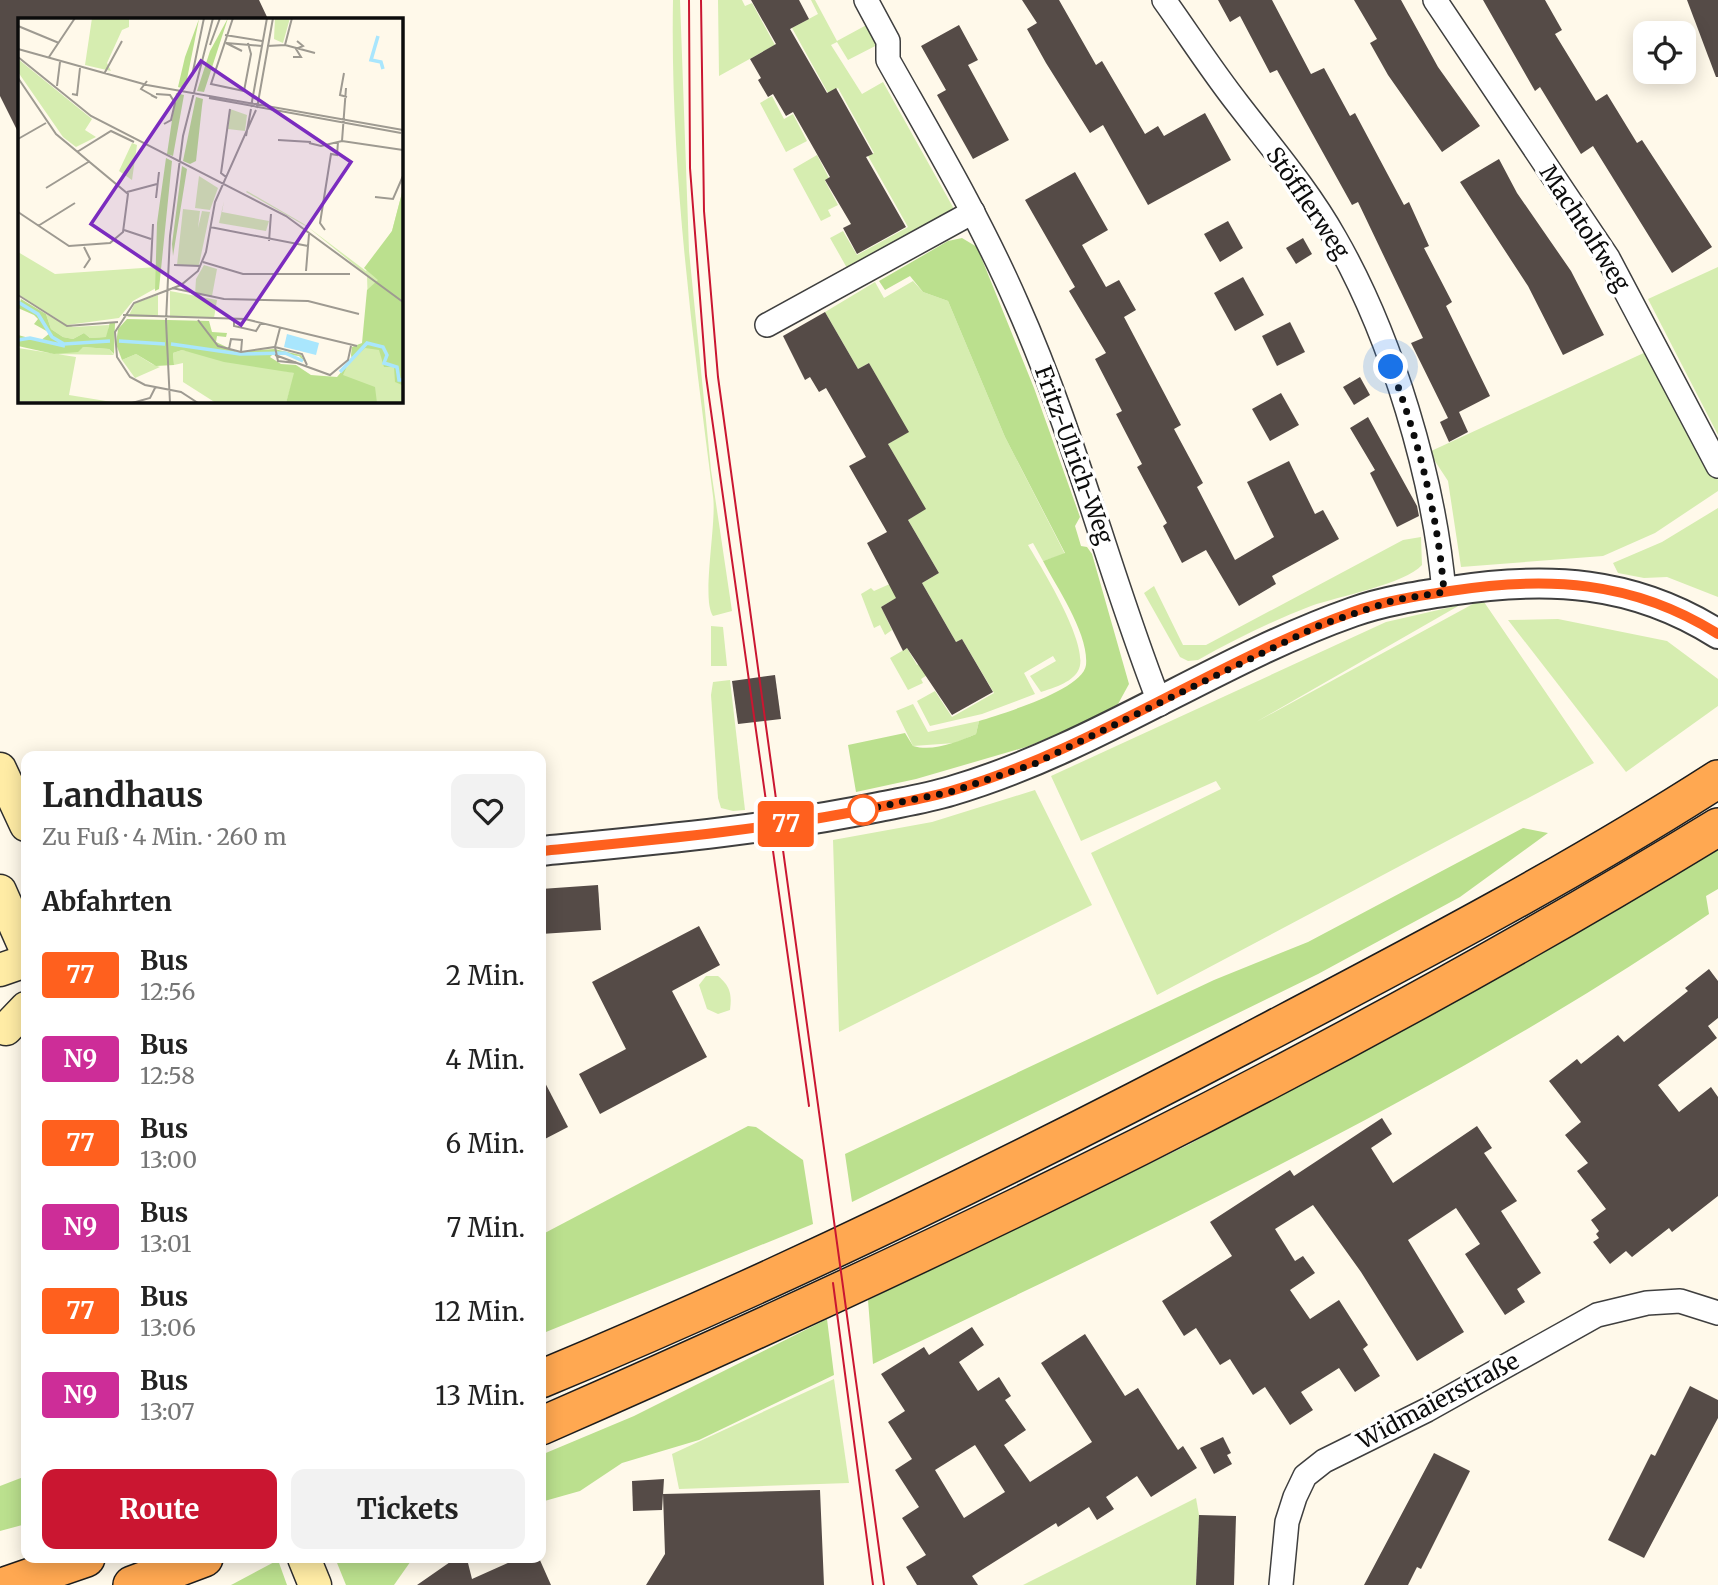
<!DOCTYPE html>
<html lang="de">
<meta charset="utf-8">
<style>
body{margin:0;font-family:Merriweather,serif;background:#f2f2f2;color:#222;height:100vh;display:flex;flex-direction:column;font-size:26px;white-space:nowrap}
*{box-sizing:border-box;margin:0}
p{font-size:23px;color:#767676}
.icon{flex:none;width:38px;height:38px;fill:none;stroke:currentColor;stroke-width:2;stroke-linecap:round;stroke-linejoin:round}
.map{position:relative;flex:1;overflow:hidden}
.details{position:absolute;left:21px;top:751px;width:525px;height:812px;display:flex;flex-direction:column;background:#fff;border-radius:14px;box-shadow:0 4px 18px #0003}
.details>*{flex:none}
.badge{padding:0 14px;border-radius:5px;font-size:24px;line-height:46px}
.fabs{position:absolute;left:1633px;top:21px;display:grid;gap:14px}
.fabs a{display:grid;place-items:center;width:63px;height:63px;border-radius:14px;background:#fff;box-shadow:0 4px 18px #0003;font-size:35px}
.you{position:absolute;width:35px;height:35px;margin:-18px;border:5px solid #fff;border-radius:50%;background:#1a73e8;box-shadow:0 0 0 10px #1a73e833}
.map>.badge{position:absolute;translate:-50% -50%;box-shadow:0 0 0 4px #fff}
h2{padding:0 21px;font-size:26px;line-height:63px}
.round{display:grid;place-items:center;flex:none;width:74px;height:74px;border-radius:14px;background:#f2f2f2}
.headline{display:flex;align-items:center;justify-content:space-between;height:119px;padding:0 21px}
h1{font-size:33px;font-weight:700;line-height:52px}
.action{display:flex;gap:14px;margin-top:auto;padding:14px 21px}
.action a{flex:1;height:80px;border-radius:14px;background:#ca1631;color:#fff;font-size:28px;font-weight:700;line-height:80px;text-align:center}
.action a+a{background:#f2f2f2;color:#222}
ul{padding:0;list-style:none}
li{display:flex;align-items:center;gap:21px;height:84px;padding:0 21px}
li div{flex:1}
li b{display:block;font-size:26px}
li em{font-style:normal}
li .badge{min-width:77px;font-weight:700;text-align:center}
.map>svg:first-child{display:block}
</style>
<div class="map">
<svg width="1718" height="1585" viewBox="0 0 1718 1585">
<rect width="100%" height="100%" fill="#fff9ea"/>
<g fill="#d6edb0">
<path d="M673,0H680L689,251L711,470L732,611L713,616C701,599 717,523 713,496C692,332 670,166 673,0Z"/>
<polygon points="718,0 742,0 745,6 752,3 775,45 719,76"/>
<polygon points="811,0 815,0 837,41 872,22 883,42 848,60 837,42 831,45 862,94 883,82 954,209 847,268 830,238 843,231 857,255 908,227 868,156 874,153 838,88 828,93 792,28 818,14"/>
<polygon points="772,96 784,119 793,114 807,141 786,152 760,103"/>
<polygon points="817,155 829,178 825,181 838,205 828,210 831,216 821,221 793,169"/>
<polygon points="1718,267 1718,435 1648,299"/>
<path d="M913,281L923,292L948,301L1005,437L1065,554L1043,561L1033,543L1028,545C1041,567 1092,648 1078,671C1071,683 1053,688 1041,692L1030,676L1056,661L1053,656L1024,673L1035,694L982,714L930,726L917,701L935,691L952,717L994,693L962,639L956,642L922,583L939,573L908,520L925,509L888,444L908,432L869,363L858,369L825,312L875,282L884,298Z"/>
<polygon points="1648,351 1718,480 1718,491 1655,533 1603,556 1461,567 1448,481 1429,452"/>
<polygon points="1718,508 1718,597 1667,577 1644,578 1618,573 1613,563 1662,542"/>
<path d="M1421,537L1422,565C1405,584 1339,596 1311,606C1272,621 1235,639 1198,660L1188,661L1180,657L1144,593L1154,586L1183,645H1206L1403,540Z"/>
<polygon points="892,583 900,596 881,607 892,630 885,635 880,625 874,628 861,594 871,588 874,591"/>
<polygon points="1482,599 1594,763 1157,995 1091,853 1221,789 1216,781 1081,841 1051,776 1386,622 1460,605 1256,722"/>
<polygon points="1558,619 1667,641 1718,679 1718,706 1626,772 1508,620"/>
<polygon points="711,626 723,627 727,666 711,666"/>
<polygon points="907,648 917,665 925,661 932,672 921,679 923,683 908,690 890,658"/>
<polygon points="730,680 745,810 733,811 721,808 718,798 711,695 713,682"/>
<polygon points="913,704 928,732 979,721 976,734 955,743 913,746 896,711"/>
<polygon points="1035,790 1092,905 839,1032 833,840 932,822"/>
<path d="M706,976H718C730,986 732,994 730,1010L718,1014L707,1009L699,985Z"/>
<polygon points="834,1379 849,1483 679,1489 672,1454"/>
<polygon points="1196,1498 1199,1515 1196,1585 1023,1585"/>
</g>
<g fill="#bbe08e">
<path d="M962,238L977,247L1034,388L1080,517L1075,526L1081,546L1087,547L1092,554L1129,684L1118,704L1085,723L1026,747L916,779L856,792L848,745L905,733L913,746C933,752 957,742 976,734L979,721C1001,714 1083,690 1086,665C1089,634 1057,588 1043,561L1065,553L1005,437L948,301L923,292L910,276L885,290L879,281L948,241Z"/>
<polygon points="1523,828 1548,833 1460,897 1318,974 852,1202 845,1154 1214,980 1308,942"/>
<path d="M1718,846V889L1706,896L1709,914C1448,1092 1158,1227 873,1364L868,1300L1188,1145L1452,1000Z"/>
<polygon points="748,1126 756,1127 803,1160 813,1224 541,1334 541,1235"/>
<polygon points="827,1319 834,1375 699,1440 622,1463 580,1491 541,1502 541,1455 634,1416"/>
<polygon points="26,1476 26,1524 0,1531 0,1486"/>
<polygon points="335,1558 413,1558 394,1585 346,1585"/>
<polygon points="278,1560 287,1585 231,1585 233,1584"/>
</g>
<g fill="#554b47" fill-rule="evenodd">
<polygon points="0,0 259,0 268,19 19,19 19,134 0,96"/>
<polygon points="751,0 799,0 809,19 790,29 827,93 836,88 873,154 866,157 906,227 857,254 843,228 851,224 825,180 830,177 793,112 786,116 773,94 768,97 758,80 761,78 750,59 776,44"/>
<polygon points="1022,0 1059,0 1096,65 1102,61 1145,134 1158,126 1164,136 1205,113 1231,160 1148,205 1103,125 1090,133 1046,63 1027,29 1037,23"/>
<polygon points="1218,0 1272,0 1311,74 1324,68 1350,116 1355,113 1404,205 1409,202 1429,246 1424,248 1452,302 1446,306 1490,396 1459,412 1468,432 1449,442 1440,422 1448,418 1411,343 1423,338 1358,202 1352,205 1277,70 1270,73 1240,16 1230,22"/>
<polygon points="1354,0 1401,0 1438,67 1480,126 1442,152 1388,75 1370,43 1377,39"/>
<polygon points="1483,0 1545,0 1562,30 1555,34 1596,101 1607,94 1637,143 1642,140 1712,247 1672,273 1593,146 1581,154 1540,87 1535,91"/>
<polygon points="1687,0 1718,0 1718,77 1716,77"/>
<polygon points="959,25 978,60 968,65 1009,140 973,159 937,95 946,90 921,46"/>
<polygon points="1499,159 1517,193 1571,271 1604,335 1563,355 1528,286 1460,182"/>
<polygon points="1075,172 1108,230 1082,245 1106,287 1119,280 1136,310 1124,317 1181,425 1174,429 1203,483 1197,487 1235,560 1274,537 1247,482 1289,461 1315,514 1323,510 1339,539 1272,576 1276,584 1239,606 1206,550 1182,563 1163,526 1167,523 1137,467 1142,464 1116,414 1122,411 1095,359 1106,353 1069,291 1075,287 1025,200"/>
<polygon points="1228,221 1243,248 1220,262 1204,234"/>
<polygon points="1303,238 1312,254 1296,264 1286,248"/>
<polygon points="1243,277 1264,315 1235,331 1214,293"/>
<polygon points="825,312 858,369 869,363 909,432 888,444 926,509 908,520 939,573 922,583 956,642 962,639 993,692 952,715 907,648 903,651 881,607 896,598 867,543 887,532 849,466 866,457 826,388 819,392 810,377 805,380 783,336"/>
<polygon points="1290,322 1305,352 1277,366 1262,336"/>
<polygon points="1360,377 1370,395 1354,405 1343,387"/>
<polygon points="1281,393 1299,425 1270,441 1252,409"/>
<polygon points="1368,417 1417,506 1419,516 1397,527 1370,473 1375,470 1350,428"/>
<polygon points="775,675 781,719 738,724 732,681"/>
<polygon points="598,885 601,930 541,934 541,889"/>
<polygon points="699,926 720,965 672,991 707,1057 600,1114 579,1074 626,1049 592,982"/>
<polygon points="1709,969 1718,981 1718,1018 1708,1026 1717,1038 1658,1085 1679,1112 1711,1087 1718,1097 1718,1196 1672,1232 1669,1228 1632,1257 1626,1251 1610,1264 1593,1242 1599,1238 1596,1234 1599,1231 1591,1220 1606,1209 1577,1171 1588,1163 1565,1135 1581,1122 1549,1081 1577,1059 1581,1064 1618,1035 1624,1042 1688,991 1685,988"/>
<polygon points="541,1075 568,1127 541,1141"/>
<polygon points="1382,1118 1392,1134 1371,1148 1393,1183 1477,1126 1492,1148 1484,1153 1517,1201 1501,1211 1541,1273 1517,1289 1525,1302 1505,1315 1465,1254 1480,1244 1456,1208 1408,1240 1464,1332 1417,1361 1361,1272 1313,1205 1275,1229 1295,1261 1303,1256 1315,1273 1290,1290 1310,1319 1339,1300 1368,1345 1363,1349 1380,1376 1355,1392 1339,1368 1301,1392 1313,1410 1290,1425 1265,1387 1253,1395 1230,1359 1220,1365 1196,1328 1184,1336 1162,1301 1232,1256 1210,1222 1290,1170 1294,1176"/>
<path d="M972,1327L984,1345L959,1362L978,1391L999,1377L1011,1396L1005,1400L1026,1430L1004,1445L1030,1482L1092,1442L1041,1363L1085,1334L1125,1396L1138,1388L1178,1450L1183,1446L1197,1468L1151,1497L1137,1476L1106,1497L1114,1509L1097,1520L1089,1507L1058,1527L1056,1523L972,1576L978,1585H917L906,1567L926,1555L902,1518L919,1507L895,1470L912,1459L888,1422L905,1411L881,1374L924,1347L929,1355ZM975,1445L1005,1492L964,1518L935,1470Z"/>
<polygon points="1690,1386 1718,1400 1718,1418 1644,1558 1608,1540 1651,1454 1655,1456"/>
<polygon points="1223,1437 1231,1453 1227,1455 1232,1464 1214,1474 1200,1448"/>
<polygon points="1434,1453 1470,1471 1421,1569 1417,1567 1408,1585 1364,1585"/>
<polygon points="664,1479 662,1510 633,1511 632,1481"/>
<polygon points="820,1490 824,1585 646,1585 665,1554 663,1494"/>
<polygon points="1199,1515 1236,1516 1234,1585 1196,1585"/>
<polygon points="519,1558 539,1558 551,1585 417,1585 453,1560 467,1559 472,1579"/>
</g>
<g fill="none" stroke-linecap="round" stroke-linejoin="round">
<defs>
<g id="minor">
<path d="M866,0L888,41V60C933,140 980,219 1017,304C1075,434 1108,572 1160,704"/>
<path d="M1164,0C1189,35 1212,71 1238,104C1271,147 1308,190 1335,238C1392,337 1434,478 1444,592"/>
<polyline points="1435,0 1608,258 1718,466"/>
<polyline points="767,325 973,212"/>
<polyline points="1281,1585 1287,1522 1295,1497 1305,1476 1324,1461 1427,1410 1597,1315 1647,1303 1680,1301 1718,1313"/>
</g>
<path id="tertiary" d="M541,851C654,840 767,830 879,807C903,802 928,798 951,791C1094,749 1214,661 1353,612C1384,601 1417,596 1450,591C1547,576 1633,580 1718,634"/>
<g id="secondary">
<polyline points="0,769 26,825"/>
<polyline points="0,891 26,950"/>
<polyline points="0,970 26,961"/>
<polyline points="6,1029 26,1008"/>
<polyline points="304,1558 315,1585"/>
</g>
<g id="trunk">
<path d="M541,1379C782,1279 1017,1164 1249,1042C1407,959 1567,876 1718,779"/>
<path d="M541,1426C945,1249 1342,1057 1718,827"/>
<polyline points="8,1585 86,1558"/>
<polyline points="132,1585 204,1558"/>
</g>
</defs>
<use href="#minor" stroke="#3f3f3f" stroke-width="26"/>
<use href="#tertiary" stroke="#3f3f3f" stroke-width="32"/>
<use href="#secondary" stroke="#2e2e2e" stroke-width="35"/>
<use href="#trunk" stroke="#1d1d1d" stroke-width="40"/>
<use href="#minor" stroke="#fff" stroke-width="23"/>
<use href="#tertiary" stroke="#fff" stroke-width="28"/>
<use href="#secondary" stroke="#ffeca5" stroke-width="32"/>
<use href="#trunk" stroke="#ffa851" stroke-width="37"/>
<g stroke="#ca1631" stroke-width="2">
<polyline points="689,0 690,168 706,376 809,1106"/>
<polyline points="701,0 704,211 718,377 884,1585"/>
<polyline points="833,1283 873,1585"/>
</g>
</g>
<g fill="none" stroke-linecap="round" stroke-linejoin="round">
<defs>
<path id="line" d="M541,851C654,840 767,830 879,807C903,802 928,798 951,791C1094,749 1215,661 1353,612C1384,601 1417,596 1450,591C1546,576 1633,580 1718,634"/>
</defs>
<use href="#line" stroke="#fff" stroke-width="16"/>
<use href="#line" stroke="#ff601e" stroke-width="10"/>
<path stroke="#0c0c0c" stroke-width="7" stroke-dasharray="0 12.6" d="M863,810L858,811L950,792L1034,764L1320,625L1395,600L1444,592C1438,515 1418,439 1391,367"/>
</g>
<circle fill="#fff" stroke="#ff601e" stroke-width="3.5" cx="863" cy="810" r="14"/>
<g text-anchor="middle" stroke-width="7" stroke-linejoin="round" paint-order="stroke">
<g font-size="23" fill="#0c0c0c" stroke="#fff">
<text transform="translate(1308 203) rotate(56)" y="8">Stöfflerweg</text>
<text transform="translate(1585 228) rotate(57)" y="8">Machtolfweg</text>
<text transform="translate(1074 455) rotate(70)" y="8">Fritz-Ulrich-Weg</text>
<text transform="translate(1438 1401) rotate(-28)" y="8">Widmaierstraße</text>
</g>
</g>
<g transform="translate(18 18)">
<rect width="385" height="385" fill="#fff9ea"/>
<path d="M74,0H111V9L104,12L89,45L93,53L67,47ZM257,0H272L265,25L256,21ZM0,41L74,101L67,112L78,119L58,129L45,119L0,54ZM212,91L229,97L227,113L210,111ZM114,125L119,127L114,162L101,153ZM181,158L200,170L192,192L177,190ZM385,171V385H272L302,363H317L351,323L349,257L291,210L228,174L229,173L286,206L348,253L374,213ZM206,183L204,194L251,203L248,213L201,205ZM165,191L182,193L180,210L184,193L192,194L181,247H159ZM0,234L37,256L139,249L138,270L115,283L101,300L49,307L0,276ZM186,247L199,251L194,278L177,277L178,261ZM152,273L199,282L196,300H152ZM140,277V299H110L117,285ZM28,296L55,309L91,307L89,319L72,320L66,315L55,321L45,319L33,311ZM65,329L91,331L96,337L36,336ZM0,330L58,339L51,377L100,385L0,383ZM164,332L277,355L268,385H198L165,364V345L156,347L155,335ZM118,336L134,346L142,349L117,360L104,342Z" fill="#d6edb0"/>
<path d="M210,0L186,74L179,73L192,33ZM181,1L167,71L160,69L167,39ZM158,75L166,77L155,138L149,136ZM178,79L185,81L184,88L178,143L172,146L165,143ZM148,140L154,143L141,271L137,273L139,205ZM164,148L169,151L155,238L154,226ZM385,171V365L384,367L377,364L376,349H366L361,332L347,330L334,342L333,337L334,329L344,325L349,272L360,262L346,250L374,213ZM3,281L28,296L33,311L45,319L55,321L66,315L72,320L88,319L92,304L97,305L96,336L91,331L65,329L60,334L36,336L0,328V317L22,323L32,315L16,306L20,301L16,297L0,290ZM109,301L191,303L194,314L209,315L208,319L199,318L198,324L219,334L256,331L283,337L287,344L281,338L256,335L252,339L263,346L278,347L293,357L319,359L330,346L325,357L357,369L359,385H268L276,355L206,344L164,332L155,335L156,347L138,348L118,336L104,342L98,326L100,311Z" fill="#bbe08e"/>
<path d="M269,316L301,325L298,337L266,329Z" fill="#a9e6fd"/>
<path fill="none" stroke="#a9e6fd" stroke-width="3.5" d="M360,18L353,42L363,44L365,51M0,284L20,296L34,319L46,326L92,323M0,322L12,320L47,328M101,323L147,326M153,326L222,336L267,335L285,343M322,354L349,325L365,329L369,337L366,345L379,349L381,362H385"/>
<path fill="none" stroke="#9e9a91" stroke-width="2" d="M215,0L193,66L226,73L233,36L230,25M0,8L41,25M207,17L244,23M192,27L202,0M267,27L297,35M249,28L267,27L274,0M0,31L129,67L385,112M224,33L208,25L244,28M0,39L73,98L268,198L385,284M31,39L57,0M275,39H283L278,31L285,28L279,23M326,55L322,77L329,79M86,56L104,23M174,58L186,0M0,60L38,116L110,176L105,214L92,225L51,228L0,194M129,63L123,71L139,80L133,77M39,68L42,44M54,76L59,77L62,50M138,76L152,77L157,85L153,102L146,106M191,80L383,115M233,89L249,0M239,90L255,0M228,118L233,91M0,121L28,105M260,122L293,124M324,123L328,70M291,125L303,128L324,123L385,132M59,134L93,113L116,124M208,159L203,155L212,91M28,170L72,143M109,174L139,166M357,179L375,181L385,158M138,180L141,154M20,208L57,185M192,209L290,228M106,212L133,221M307,212L302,205L313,136L319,137L320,124M251,223L253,196M66,229L72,241L66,250M185,244L225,256H332M133,245L135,206M156,247L182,248M288,253L291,216M154,270L206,281L290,283L341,296M0,277L49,308L100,304M105,297L227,301L339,328M216,301V308L238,313L243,305M180,302L200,328L223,334L257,329L260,343L279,345M262,310L257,329L284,336L289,347M211,331L213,321L224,322L223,334M257,337L312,357L330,342L333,328M114,385L132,380L137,370M152,385L148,303L152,218L165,118L195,0M180,385L163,374L127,367L112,359L99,339L97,314L116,285L163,267L180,253L188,234L197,184L238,92"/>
<path fill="#7b2cbf" fill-opacity="0.15" stroke="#7b2cbf" stroke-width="3.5" d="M183,43L333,144L223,307L73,206Z"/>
<rect width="385" height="385" fill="none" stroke="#0c0c0c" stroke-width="3.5"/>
</g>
</svg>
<div class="fabs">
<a><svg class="icon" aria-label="locate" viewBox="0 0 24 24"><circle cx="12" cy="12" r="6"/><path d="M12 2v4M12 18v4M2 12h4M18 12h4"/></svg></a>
</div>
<div class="you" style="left:1391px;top:367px"></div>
<b class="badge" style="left:786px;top:824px;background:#ff601e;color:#fff">77</b>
<section class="details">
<div class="headline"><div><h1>Landhaus</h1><p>Zu Fuß · 4 Min. · 260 m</p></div><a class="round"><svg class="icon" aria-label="heart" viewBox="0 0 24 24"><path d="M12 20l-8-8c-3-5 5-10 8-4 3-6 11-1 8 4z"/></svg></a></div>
<h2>Abfahrten</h2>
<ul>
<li><span class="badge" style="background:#ff601e;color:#fff">77</span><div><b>Bus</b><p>12:56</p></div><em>2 Min.</em></li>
<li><span class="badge" style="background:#cd2d98;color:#fff">N9</span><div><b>Bus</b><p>12:58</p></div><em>4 Min.</em></li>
<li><span class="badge" style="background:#ff601e;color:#fff">77</span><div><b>Bus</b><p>13:00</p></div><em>6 Min.</em></li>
<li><span class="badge" style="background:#cd2d98;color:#fff">N9</span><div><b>Bus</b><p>13:01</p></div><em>7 Min.</em></li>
<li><span class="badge" style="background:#ff601e;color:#fff">77</span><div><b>Bus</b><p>13:06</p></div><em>12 Min.</em></li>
<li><span class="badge" style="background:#cd2d98;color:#fff">N9</span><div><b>Bus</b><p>13:07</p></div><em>13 Min.</em></li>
</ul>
<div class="action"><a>Route</a><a>Tickets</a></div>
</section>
</div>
